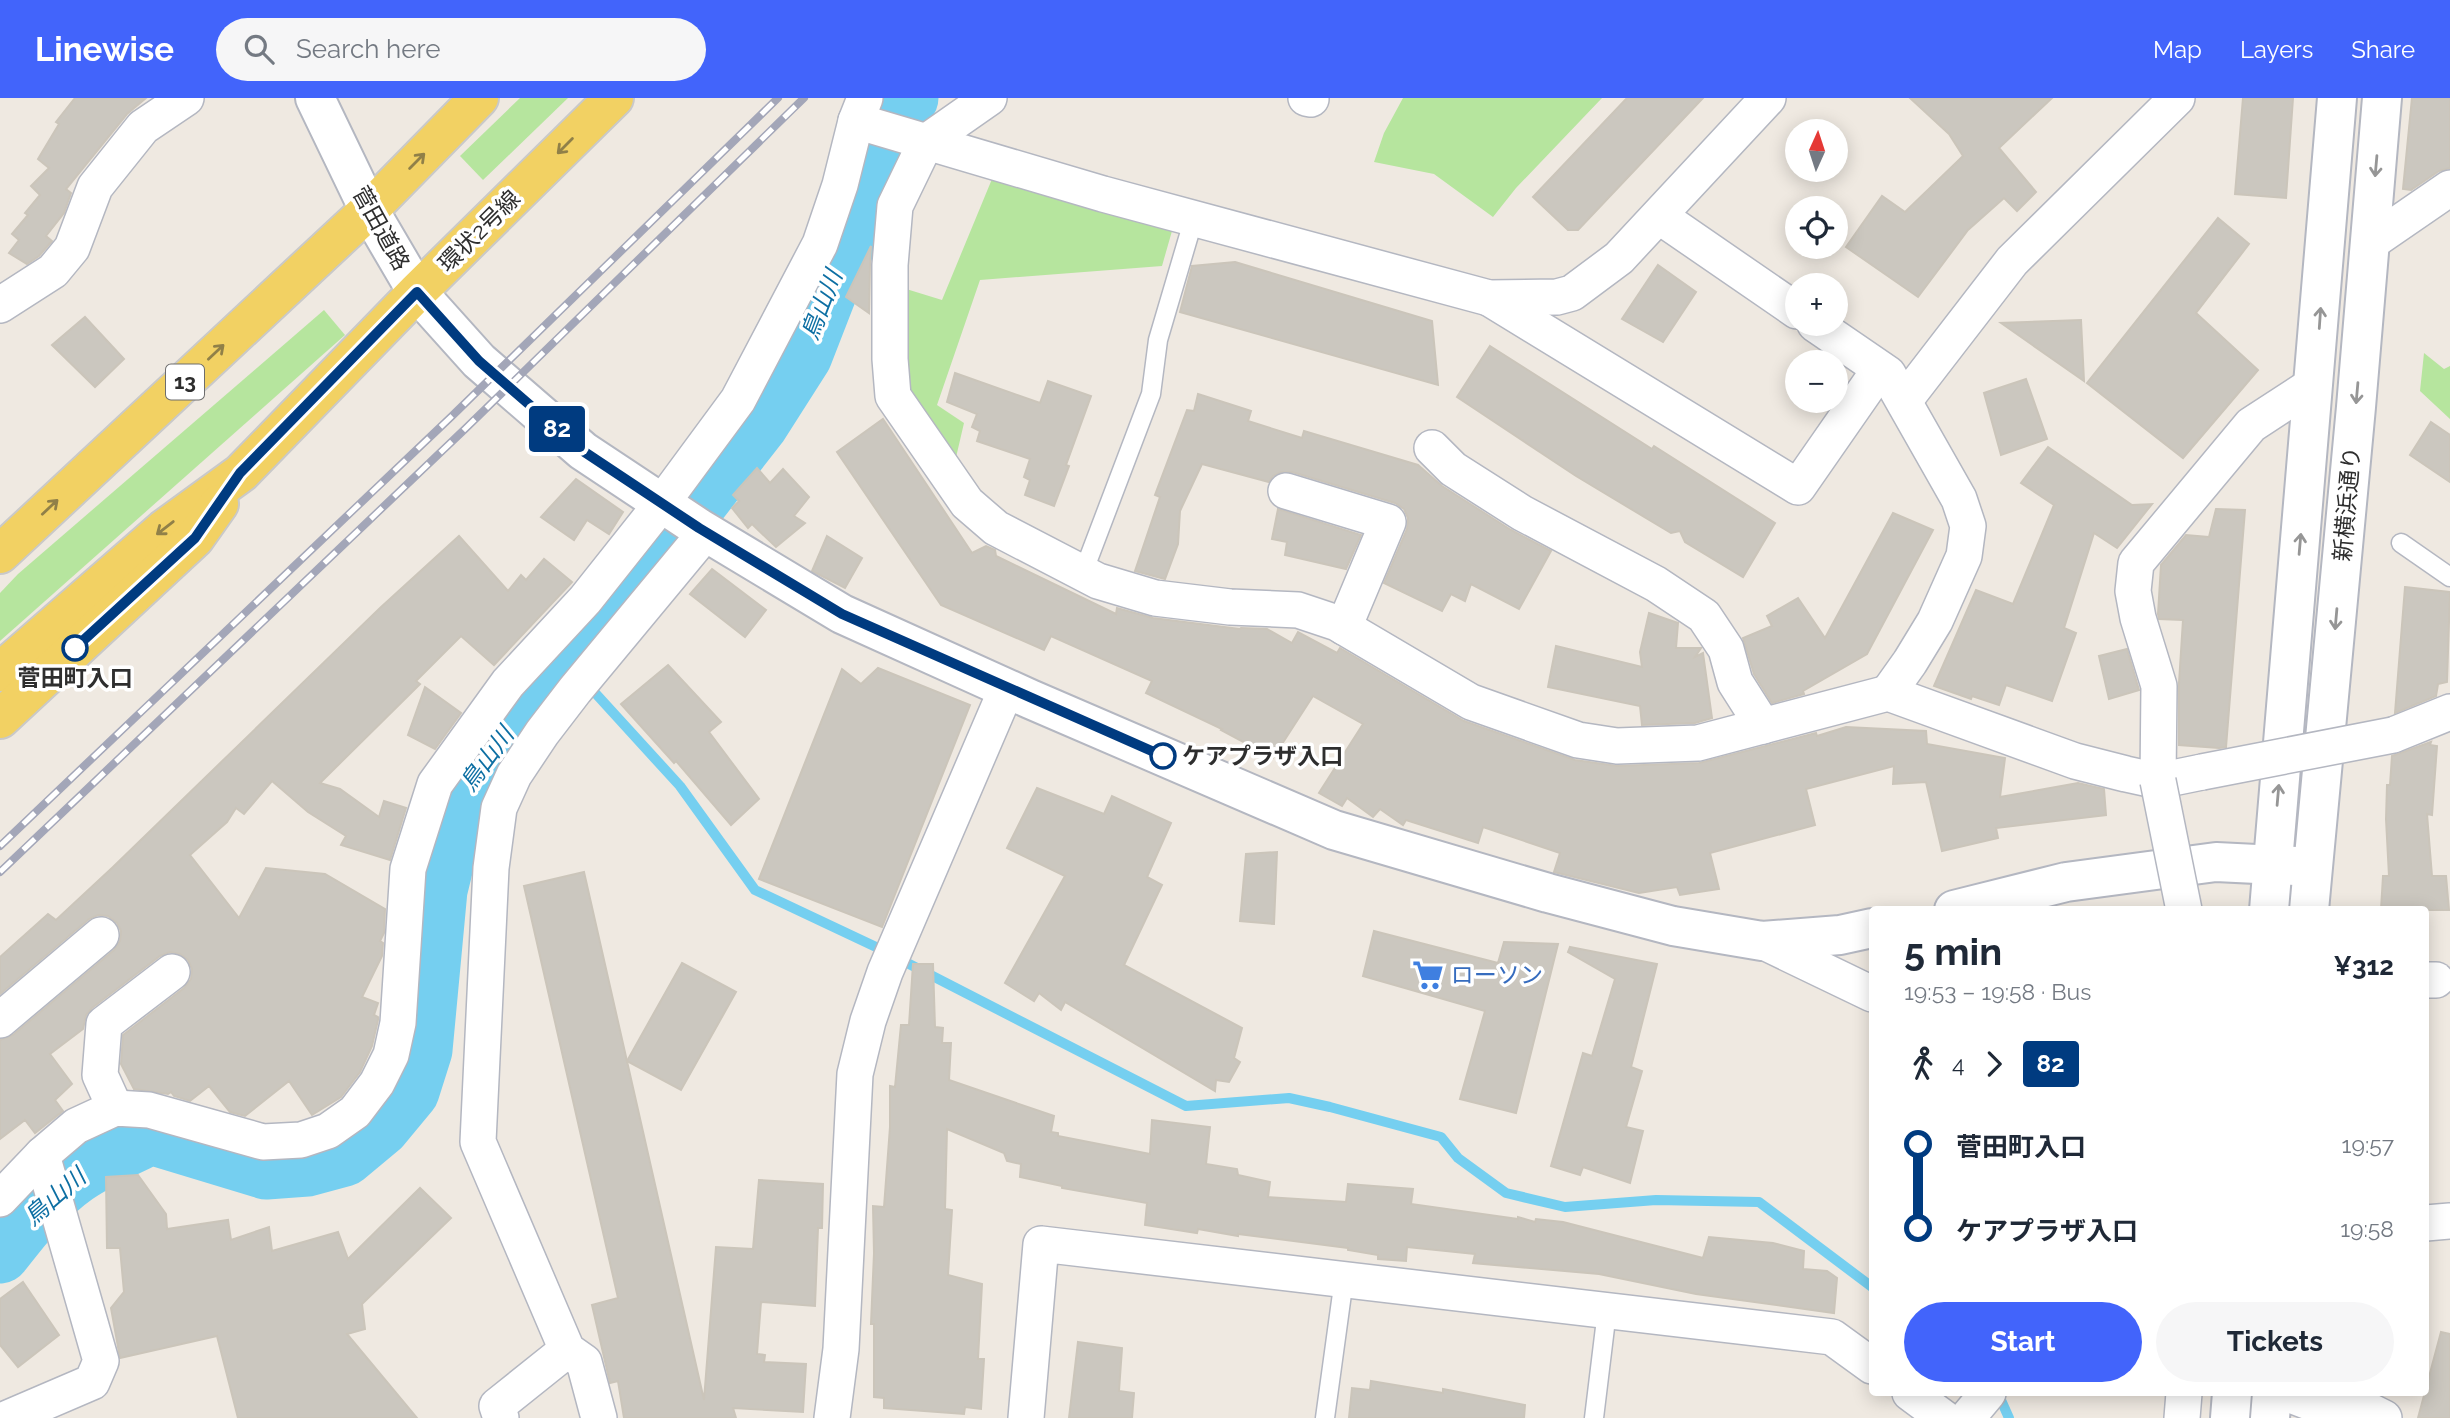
<!DOCTYPE html>
<meta charset="utf-8">
<style>
body{margin:0;font-family:Raleway,"Noto Sans JP",sans-serif;background:#f6f6f7;color:#1f2937;height:100vh;display:flex;flex-direction:column;font-size:26px;white-space:nowrap}
*{box-sizing:border-box;margin:0}
p{font-size:23px;color:#747a83}
.icon{flex:none;width:38px;height:38px;fill:none;stroke:currentColor;stroke-width:2;stroke-linecap:round;stroke-linejoin:round}
.map{position:relative;flex:1;overflow:hidden}
.drawer{position:absolute;left:1869px;top:808px;width:560px;height:490px;display:flex;flex-direction:column;background:#fff;border-radius:7px;box-shadow:0 4px 18px #0003}
.drawer>*{flex:none}
.badge{padding:0 14px;border-radius:5px;font-size:24px;line-height:46px}
.needle{width:46px;rotate:3deg}
.controls{position:absolute;left:1785px;top:21px;display:grid;gap:14px}
.controls a{display:grid;place-items:center;width:63px;height:63px;border-radius:50%;background:#fff;box-shadow:0 4px 18px #0003;font-size:35px}
.map>.badge{position:absolute;translate:-50% -50%;box-shadow:0 0 0 4px #fff}
.legs{display:flex;align-items:center;gap:10px;height:77px;padding:0 35px;font-size:23px}
.legs p{margin-inline-start:auto}
.head{display:flex;align-items:center;justify-content:space-between;height:119px;padding:0 35px}
h1{font-size:38px;font-weight:700;line-height:52px}
.button{display:flex;gap:14px;margin-top:auto;padding:14px 35px}
.button a{flex:1;height:80px;border-radius:42px;background:#4264fb;color:#fff;font-size:28px;font-weight:700;line-height:80px;text-align:center}
.button a+a{background:#f6f6f7;color:#1f2937}
ul{padding:0 35px;list-style:none}
li{display:flex;align-items:center;gap:24px;height:84px;font-size:26px}
li i{display:grid;place-items:center;width:10px;height:100%;margin:0 9px;background:currentColor}
li i::after{content:'';width:18px;height:18px;margin:-9px;border:5px solid;border-radius:50%;background:#fff}
li p{margin-inline-start:auto}
li:first-child i{background:linear-gradient(#0000 50%,currentColor 0)}
li:last-child i{background:linear-gradient(currentColor 50%,#0000 0)}
header{display:flex;align-items:center;gap:42px;box-sizing:border-box;height:98px;padding:0 35px;background:#4264fb;color:#fff}
header strong{font-size:33px}
nav{display:flex;gap:38px;margin-inline-start:auto;font-size:24px}
.search{width:490px;height:63px;background:#f6f6f7;display:flex;align-items:center;gap:18px;box-sizing:border-box;padding:0 24px;border-radius:38px;color:#747a83;font-size:26px}
.map>svg:first-child{display:block}
</style>
<header>
<strong>Linewise</strong>
<div class="search"><svg class="icon" aria-label="search" viewBox="0 0 24 24"><circle cx="10" cy="10" r="6"/><path d="M15 15l6 6"/></svg>Search here</div>
<nav><a>Map</a><a>Layers</a><a>Share</a></nav>
</header>
<div class="map">
<svg width="2450" height="1320" viewBox="0 0 2450 1320">
<rect width="100%" height="100%" fill="#efe9e1"/>
<g fill="#b6e59e">
<polygon points="520,0 568,0 483,82 460,58"/>
<polygon points="1403,0 1602,0 1516,90 1493,119 1434,76 1374,64 1384,35"/>
<polygon points="992,81 1172,133 1162,168 980,182 937,307 964,325 954,368 919,316 902,276 903,190 942,202"/>
<polygon points="324,212 345,237 0,543 0,495 18,476"/>
<polygon points="2424,255 2444,271 2450,268 2450,321 2420,293"/>
</g>
<g fill="none" stroke-linecap="round" stroke-linejoin="round">
<g stroke="#75cff0" stroke-width="10">
<polyline points="566,563 680,688 755,792 876,849 1186,1008 1289,1000 1330,1009 1441,1039 1458,1060 1506,1095 1565,1109 1656,1102 1759,1104 1872,1189"/>
<polyline points="2001,1302 2009,1320"/>
</g>
<path stroke="#75cff0" stroke-width="61" d="M0,1155C22,1127 45,1097 75,1076C98,1060 126,1048 151,1036L266,1071L307,1068L344,1058L380,1028L409,993L422,952L437,792L460,697L543,586L600,529L758,326L802,257L898,10L908,0"/>
</g>
<g fill="#cbc7bf" stroke="#cbc5ba" stroke-width="2">
<polygon points="75,0 146,0 127,16 66,91 71,95 64,115 46,138 52,143 39,158 27,166 9,155 19,142 12,136 28,117 25,115 40,97 31,88 49,70 38,61 59,26 56,24"/>
<polygon points="1627,0 1703,0 1578,132 1568,132 1533,99"/>
<polygon points="1910,0 2052,0 1999,50 2036,94 2017,113 2004,100 1968,132 1918,199 1846,149 1882,98 1905,114 1963,58 1949,36"/>
<polygon points="2243,0 2293,0 2286,100 2235,96"/>
<polygon points="2412,0 2450,0 2450,70 2439,73 2411,92 2403,91"/>
<polygon points="2218,120 2249,146 2196,215 2258,272 2183,360 2087,285"/>
<polygon points="871,148 870,167 869,215 846,199"/>
<polygon points="1235,164 1432,223 1438,287 1180,214 1192,168"/>
<polygon points="1658,167 1696,194 1663,244 1622,221"/>
<polygon points="85,219 124,261 95,289 52,247"/>
<polygon points="2081,222 2084,283 2001,225"/>
<polygon points="1490,248 1652,351 1654,348 1775,425 1743,479 1685,444 1680,433 1671,435 1576,378 1457,299"/>
<polygon points="955,275 1040,305 1048,283 1091,298 1066,367 1069,368 1054,408 1025,397 1030,382 1024,379 1030,361 977,343 980,333 972,329 977,316 947,304"/>
<polygon points="2026,281 2047,341 2001,357 1984,295"/>
<polygon points="1198,296 1251,313 1248,323 1302,340 1304,333 1418,367 1442,388 1511,432 1551,453 1519,511 1471,486 1465,503 1451,496 1442,513 1384,485 1407,431 1408,420 1404,411 1395,405 1292,374 1281,374 1273,378 1269,384 1202,366 1180,413 1178,446 1165,481 1135,473 1160,399 1155,397 1187,312 1194,313"/>
<polygon points="883,321 972,455 986,448 995,452 996,458 1116,516 1117,510 1153,520 1240,531 1241,530 1267,531 1292,545 1298,534 1337,555 1340,550 1464,623 1575,662 1617,668 1699,665 1816,635 1817,638 1846,629 1926,633 1927,646 2005,660 2000,699 2078,685 2104,691 2106,717 1996,730 1998,740 1942,753 1926,684 1893,686 1894,668 1806,691 1815,727 1710,755 1719,791 1680,797 1677,789 1639,795 1554,774 1560,755 1483,729 1478,745 1406,722 1403,727 1380,711 1373,719 1347,700 1342,708 1319,695 1363,626 1313,598 1273,660 1221,632 1222,631 1146,595 1152,583 1051,538 1044,552 941,507 837,354"/>
<polygon points="2431,324 2450,337 2450,384 2410,357"/>
<polygon points="2048,349 2132,407 2152,406 2117,450 2094,435 2064,530 2076,535 2052,603 2006,587 1999,607 1972,598 1971,601 1934,588 1976,492 2013,506 2054,407 2021,385"/>
<polygon points="757,370 770,385 783,371 809,399 794,418 805,425 776,449 752,426 748,430 732,410 739,403 733,397"/>
<polygon points="576,381 623,414 609,436 587,422 574,442 541,419"/>
<polygon points="1278,411 1361,437 1346,471 1285,457 1287,444 1272,441"/>
<polygon points="2216,411 2245,412 2226,649 2219,650 2179,647 2179,585 2183,522 2159,521 2158,516 2161,467 2186,437 2209,439"/>
<polygon points="1893,415 1933,432 1867,556 1803,593 1804,596 1772,605 1754,576 1743,540 1772,528 1767,518 1798,500 1825,540"/>
<polygon points="459,438 508,493 521,477 526,482 544,461 572,484 494,567 461,538 416,583 420,586 320,685 340,691 379,719 384,703 406,710 390,762 341,747 346,738 308,714 272,683 244,716 236,710 227,724 190,757 239,820 266,770 325,776 385,811 384,835 380,843 383,845 382,858 362,899 378,905 374,917 378,919 378,922 372,948 360,974 341,999 312,1017 289,983 245,1018 230,1014 209,988 190,1003 174,998 171,994 168,996 134,991 121,966 123,937 184,890 191,881 192,871 188,862 180,856 170,854 160,858 92,910 86,917 83,931 50,956 72,986 55,1002 63,1013 35,1035 25,1022 0,1041 0,942 13,937 114,852 120,843 121,833 117,825 108,818 98,817 89,821 0,896 0,859 48,816 56,822 113,769 380,510"/>
<polygon points="827,438 862,460 845,490 812,473"/>
<polygon points="712,471 766,512 745,539 690,496"/>
<polygon points="2405,489 2450,494 2447,584 2438,586 2436,598 2395,615"/>
<polygon points="1649,515 1678,525 1676,550 1701,550 1695,559 1703,555 1712,620 1695,625 1642,627 1640,608 1548,589 1556,548 1642,569 1640,554"/>
<polygon points="2127,551 2139,592 2109,601 2099,558"/>
<polygon points="668,567 721,624 709,634 759,701 731,727 676,663 674,665 621,606"/>
<polygon points="878,570 970,607 882,829 759,781 842,571 861,586"/>
<polygon points="425,589 461,615 435,651 408,637"/>
<polygon points="2431,644 2430,647 2437,648 2432,717 2427,716 2432,778 2446,778 2449,812 2381,812 2383,778 2389,778 2386,721 2387,687 2390,687 2392,658"/>
<polygon points="1037,690 1104,716 1112,698 1171,725 1147,779 1162,787 1124,867 1242,930 1234,960 1240,964 1229,984 1216,982 1215,993 1065,904 1061,912 1039,895 1034,903 1005,885 1065,778 1007,750"/>
<polygon points="1277,754 1274,826 1240,823 1246,756"/>
<polygon points="584,774 704,1302 716,1149 753,1151 759,1082 823,1086 822,1130 818,1130 815,1208 761,1204 757,1256 765,1257 764,1264 806,1266 803,1314 733,1310 736,1320 624,1320 618,1283 610,1285 592,1207 618,1200 524,788"/>
<polygon points="1374,833 1498,865 1504,844 1558,846 1516,1015 1460,1001 1485,913 1363,878"/>
<polygon points="1570,849 1657,866 1631,969 1642,973 1626,1029 1643,1033 1630,1085 1583,1069 1580,1077 1551,1068 1583,955 1592,958 1615,881 1568,854"/>
<polygon points="682,865 736,894 681,992 627,963"/>
<polygon points="913,866 933,866 935,929 943,930 942,945 951,945 949,982 1054,1018 1051,1034 1058,1035 1058,1038 1150,1056 1152,1022 1210,1029 1206,1066 1237,1071 1238,1077 1270,1084 1268,1099 1346,1104 1348,1086 1413,1091 1411,1106 1518,1121 1518,1119 1535,1124 1536,1121 1563,1124 1703,1160 1709,1139 1773,1145 1804,1153 1803,1171 1827,1173 1837,1180 1834,1215 1696,1196 1599,1176 1473,1165 1475,1156 1407,1149 1406,1163 1378,1161 1378,1157 1348,1152 1348,1150 1238,1136 1238,1138 1198,1131 1197,1135 1145,1127 1147,1105 1062,1090 1062,1088 1020,1079 1021,1066 1007,1063 1004,1055 947,1031 945,1111 952,1112 948,1177 982,1186 978,1261 984,1261 981,1311 965,1309 964,1316 884,1310 884,1300 874,1299 874,1226 871,1226 874,1155 873,1108 884,1109 890,1029 890,988 895,989 901,927 909,927"/>
<polygon points="138,1077 166,1116 167,1131 228,1122 231,1142 269,1129 272,1153 338,1134 348,1161 420,1090 451,1120 362,1206 365,1231 347,1236 417,1320 238,1320 217,1238 120,1260 111,1210 124,1194 120,1150 107,1150 106,1079"/>
<polygon points="23,1184 59,1237 18,1269 0,1247 0,1201"/>
<polygon points="2441,1234 2450,1236 2450,1320 2418,1320"/>
<polygon points="1078,1244 1122,1250 1119,1293 1134,1295 1132,1320 1069,1320"/>
<polygon points="1371,1283 1443,1295 1443,1291 1525,1307 1524,1320 1349,1320 1352,1290 1370,1292"/>
</g>
<g fill="none" stroke-linecap="round" stroke-linejoin="round">
<defs>
<g id="lane">
<polyline points="2401,445 2450,479"/>
<polyline points="1083,475 1151,296 1158,242 1194,120"/>
<polyline points="1325,1320 1344,1181"/>
<polyline points="1594,1320 1607,1213"/>
</g>
<g id="street">
<polyline points="989,0 926,44 895,108 890,167 890,261 893,298 967,405 996,430 1098,483 1155,500 1230,509 1298,512 1337,525 1471,604 1578,642 1617,648 1698,645 1888,595 2075,663 2126,676 2158,683 2202,674"/>
<polyline points="1306,0 1311,1"/>
<polyline points="856,23 1103,96 1489,200 1557,199 1572,195 1619,160 1768,0"/>
<polyline points="1659,118 1797,213"/>
<polyline points="2370,145 2450,90"/>
<polyline points="1489,200 1798,389 1880,271"/>
<polyline points="0,207 53,173 72,150 95,89 143,29 186,0"/>
<polyline points="1815,226 1888,276 1959,401 1968,428 1964,458 1935,523 1910,564 1888,595"/>
<polyline points="1904,303 2012,163 2177,0"/>
<polyline points="1432,350 1453,371 1522,415 1656,486 1704,518 1726,551 1735,584 1763,628"/>
<polyline points="1286,393 1388,424 1344,529"/>
<polyline points="2393,637 2450,614"/>
<polyline points="2158,683 2159,588 2138,520 2133,493 2136,465 2251,327 2314,286"/>
<polyline points="1762,843 1872,896"/>
<polyline points="2426,882 2436,882"/>
<polyline points="0,922 101,837"/>
<polyline points="115,1010 100,977 104,926 172,874"/>
<polyline points="0,1101 42,1057"/>
<polyline points="2426,1125 2450,1123"/>
<polyline points="1910,1295 1944,1320"/>
<polyline points="2285,1295 2322,1309 2362,1309 2384,1320"/>
<polyline points="8,1320 92,1284 101,1263 42,1057 76,1028 115,1010 149,1012 263,1044 301,1042 328,1033 355,1014 377,985 391,957 398,925 408,771 435,686 508,585 585,502 662,405 738,302 820,146 840,87 856,23 865,0"/>
<polyline points="501,1320 497,1308 567,1252"/>
<polyline points="599,1320 584,1264 567,1252 478,1044 491,770 499,710 514,677 542,635 575,592 706,434"/>
<polyline points="832,1320 841,1251 855,976 868,923 885,874 1007,590"/>
<polyline points="1026,1320 1041,1146 1832,1239 1872,1268"/>
<polyline points="1967,1320 1988,1295"/>
<polyline points="2182,1320 2184,1295"/>
</g>
<g id="secondary">
<polyline points="315,0 369,112 417,194 479,263 583,353 699,430 842,516 1030,601 1334,732 1548,795 1673,828 1762,843 1840,837 1872,830"/>
<polyline points="1954,812 2066,784 2216,764 2296,768"/>
<polyline points="2269,812 2337,0"/>
<polyline points="2309,812 2356,309 2382,0"/>
<polyline points="2230,1320 2232,1295"/>
<polyline points="2270,1320 2272,1295"/>
</g>
<g id="primary">
<polyline points="0,456 369,112 479,0"/>
<polyline points="0,574 164,431 241,375 417,194 614,0"/>
<polyline points="0,621 195,440 219,406"/>
</g>
</defs>
<use href="#lane" stroke="#b4b7c1" stroke-width="21"/>
<use href="#street" stroke="#b4b7c1" stroke-width="38"/>
<use href="#secondary" stroke="#b4b7c1" stroke-width="42"/>
<use href="#primary" stroke="#c9c9c9" stroke-width="42"/>
<use href="#lane" stroke="#fff" stroke-width="18"/>
<use href="#street" stroke="#fff" stroke-width="35"/>
<use href="#secondary" stroke="#fff" stroke-width="38"/>
<use href="#primary" stroke="#f2d163" stroke-width="38"/>
<defs>
<g id="rail">
<polyline points="0,748 452,318 778,0"/>
<polyline points="0,774 465,331 804,0"/>
</g>
</defs>
<use href="#rail" stroke="#a3a6b8" stroke-width="8"/>
<use href="#rail" stroke="#fff" stroke-width="5" stroke-dasharray="16" stroke-linecap="butt"/>
<defs>
<g id="street-bridge">
<polyline points="2202,674 2393,637"/>
<polyline points="2158,683 2184,812"/>
</g>
</defs>
<use href="#street-bridge" stroke="#b4b7c1" stroke-width="38" stroke-linecap="butt"/>
<use href="#street-bridge" stroke="#fff" stroke-width="35"/>
</g>
<defs><path id="oneway-shaft" d="M-6 0H5M1.5-3L5.5 0L1.5 3" fill="none" stroke-width="1.6" stroke-linecap="round" stroke-linejoin="round" transform="scale(1.75)"/></defs>
<g stroke="#908048">
<use href="#oneway-shaft" transform="translate(565 48) rotate(135)"/>
<use href="#oneway-shaft" transform="translate(417 63) rotate(-45)"/>
<use href="#oneway-shaft" transform="translate(216 254) rotate(-43)"/>
<use href="#oneway-shaft" transform="translate(50 409) rotate(-43)"/>
<use href="#oneway-shaft" transform="translate(165 430) rotate(142)"/>
</g>
<g stroke="#969696">
<use href="#oneway-shaft" transform="translate(2376 68) rotate(95)"/>
<use href="#oneway-shaft" transform="translate(2320 220) rotate(-86)"/>
<use href="#oneway-shaft" transform="translate(2357 295) rotate(95)"/>
<use href="#oneway-shaft" transform="translate(2300 446) rotate(-85)"/>
<use href="#oneway-shaft" transform="translate(2336 521) rotate(95)"/>
<use href="#oneway-shaft" transform="translate(2278 697) rotate(-85)"/>
</g>
<g fill="none" stroke-linecap="round" stroke-linejoin="round">
<defs>
<polyline id="line-1" points="75,550 195,440 240,375 417,194 479,263 583,353 699,430 842,516 1163,658"/>
</defs>
<use href="#line-1" stroke="#fff" stroke-width="16"/>
<use href="#line-1" stroke="#003b80" stroke-width="10"/>
</g>
<defs>
<symbol id="supermarket-bare" viewBox="-9 -9 18 18"><path d="M-6-5.5h2.5l.6 2H6L4.5 2H-2.5L-4.4-4H-6ZM-1.5 3.2a1.3 1.3 0 1 0 .1 0ZM3 3.2a1.3 1.3 0 1 0 .1 0Z" fill="#3f7fe0" stroke="#fff" stroke-width="2.5" paint-order="stroke"/></symbol>
</defs>
<g fill-rule="evenodd">
<use href="#supermarket-bare" x="1406" y="855" width="44" height="44"/>
</g>
<g fill="#fff" stroke="#003b80" stroke-width="3.5">
<circle cx="75" cy="550" r="12"/>
<circle cx="1163" cy="658" r="12"/>
</g>
<g text-anchor="middle" stroke-width="7" stroke-linejoin="round" paint-order="stroke">
<rect fill="#fff" stroke="#6d6d6d" stroke-width="2" x="166" y="266.5" width="38" height="35" rx="5"/>
<g font-size="21" font-weight="bold" fill="#2e2e2e">
<text x="185" y="291">13</text>
</g>
<g font-size="23" fill="#2e2e2e" stroke="#fff">
<text transform="translate(381 130) rotate(61)" y="8">菅田道路</text>
<text transform="translate(479 133) rotate(-45)" y="8">環状2号線</text>
<text transform="translate(2347 406) rotate(-85)" y="8">新横浜通り</text>
</g>
<g font-size="23" font-weight="bold" fill="#2e2e2e" stroke="#fff">
<text x="75" y="588">菅田町入口</text>
<text x="1182" y="666" text-anchor="start">ケアプラザ入口</text>
</g>
<g font-size="23" fill="#366cbe" stroke="#fff" text-anchor="start">
<text x="1451" y="885">ローソン</text>
</g>
<g font-size="24" font-style="italic" fill="#0d6fa3" stroke="#fff">
<text transform="translate(822 207) rotate(-69)" y="8">鳥山川</text>
<text transform="translate(487 661) rotate(-54)" y="8">鳥山川</text>
<text transform="translate(55 1099) rotate(-41)" y="8">鳥山川</text>
</g>
</g>
</svg>
<div class="controls">
<a><svg class="needle" viewBox="-14 -14 28 28"><path d="M0-13l5 13h-10z" fill="#e53935"/><path d="M0 13l5-13h-10z" fill="#747a83"/></svg></a>
<a><svg class="icon" aria-label="locate" viewBox="0 0 24 24"><circle cx="12" cy="12" r="6"/><path d="M12 2v4M12 18v4M2 12h4M18 12h4"/></svg></a>
<a>+</a>
<a>−</a>
</div>
<b class="badge" style="left:557px;top:331px;background:#003b80;color:#fff">82</b>
<section class="drawer">
<div class="head"><div><h1>5 min</h1><p>19:53 – 19:58 · Bus</p></div><b>¥312</b></div>
<div class="legs"><svg class="icon" aria-label="walk" viewBox="0 0 24 24"><circle cx="13" cy="4" r="2"/><path d="M13 8l-2 6 4 7M11 14l-3 7M7 12l3-4h3l4 4"/></svg>4<svg class="icon" aria-label="forward" viewBox="0 0 24 24"><path d="M9 5l7 7-7 7"/></svg><b class="badge" style="background:#003b80;color:#fff">82</b></div>
<ul>
<li><i style="color:#003b80"></i><b>菅田町入口</b><p>19:57</p></li>
<li><i style="color:#003b80"></i><b>ケアプラザ入口</b><p>19:58</p></li>
</ul>
<div class="button"><a>Start</a><a>Tickets</a></div>
</section>
</div>
